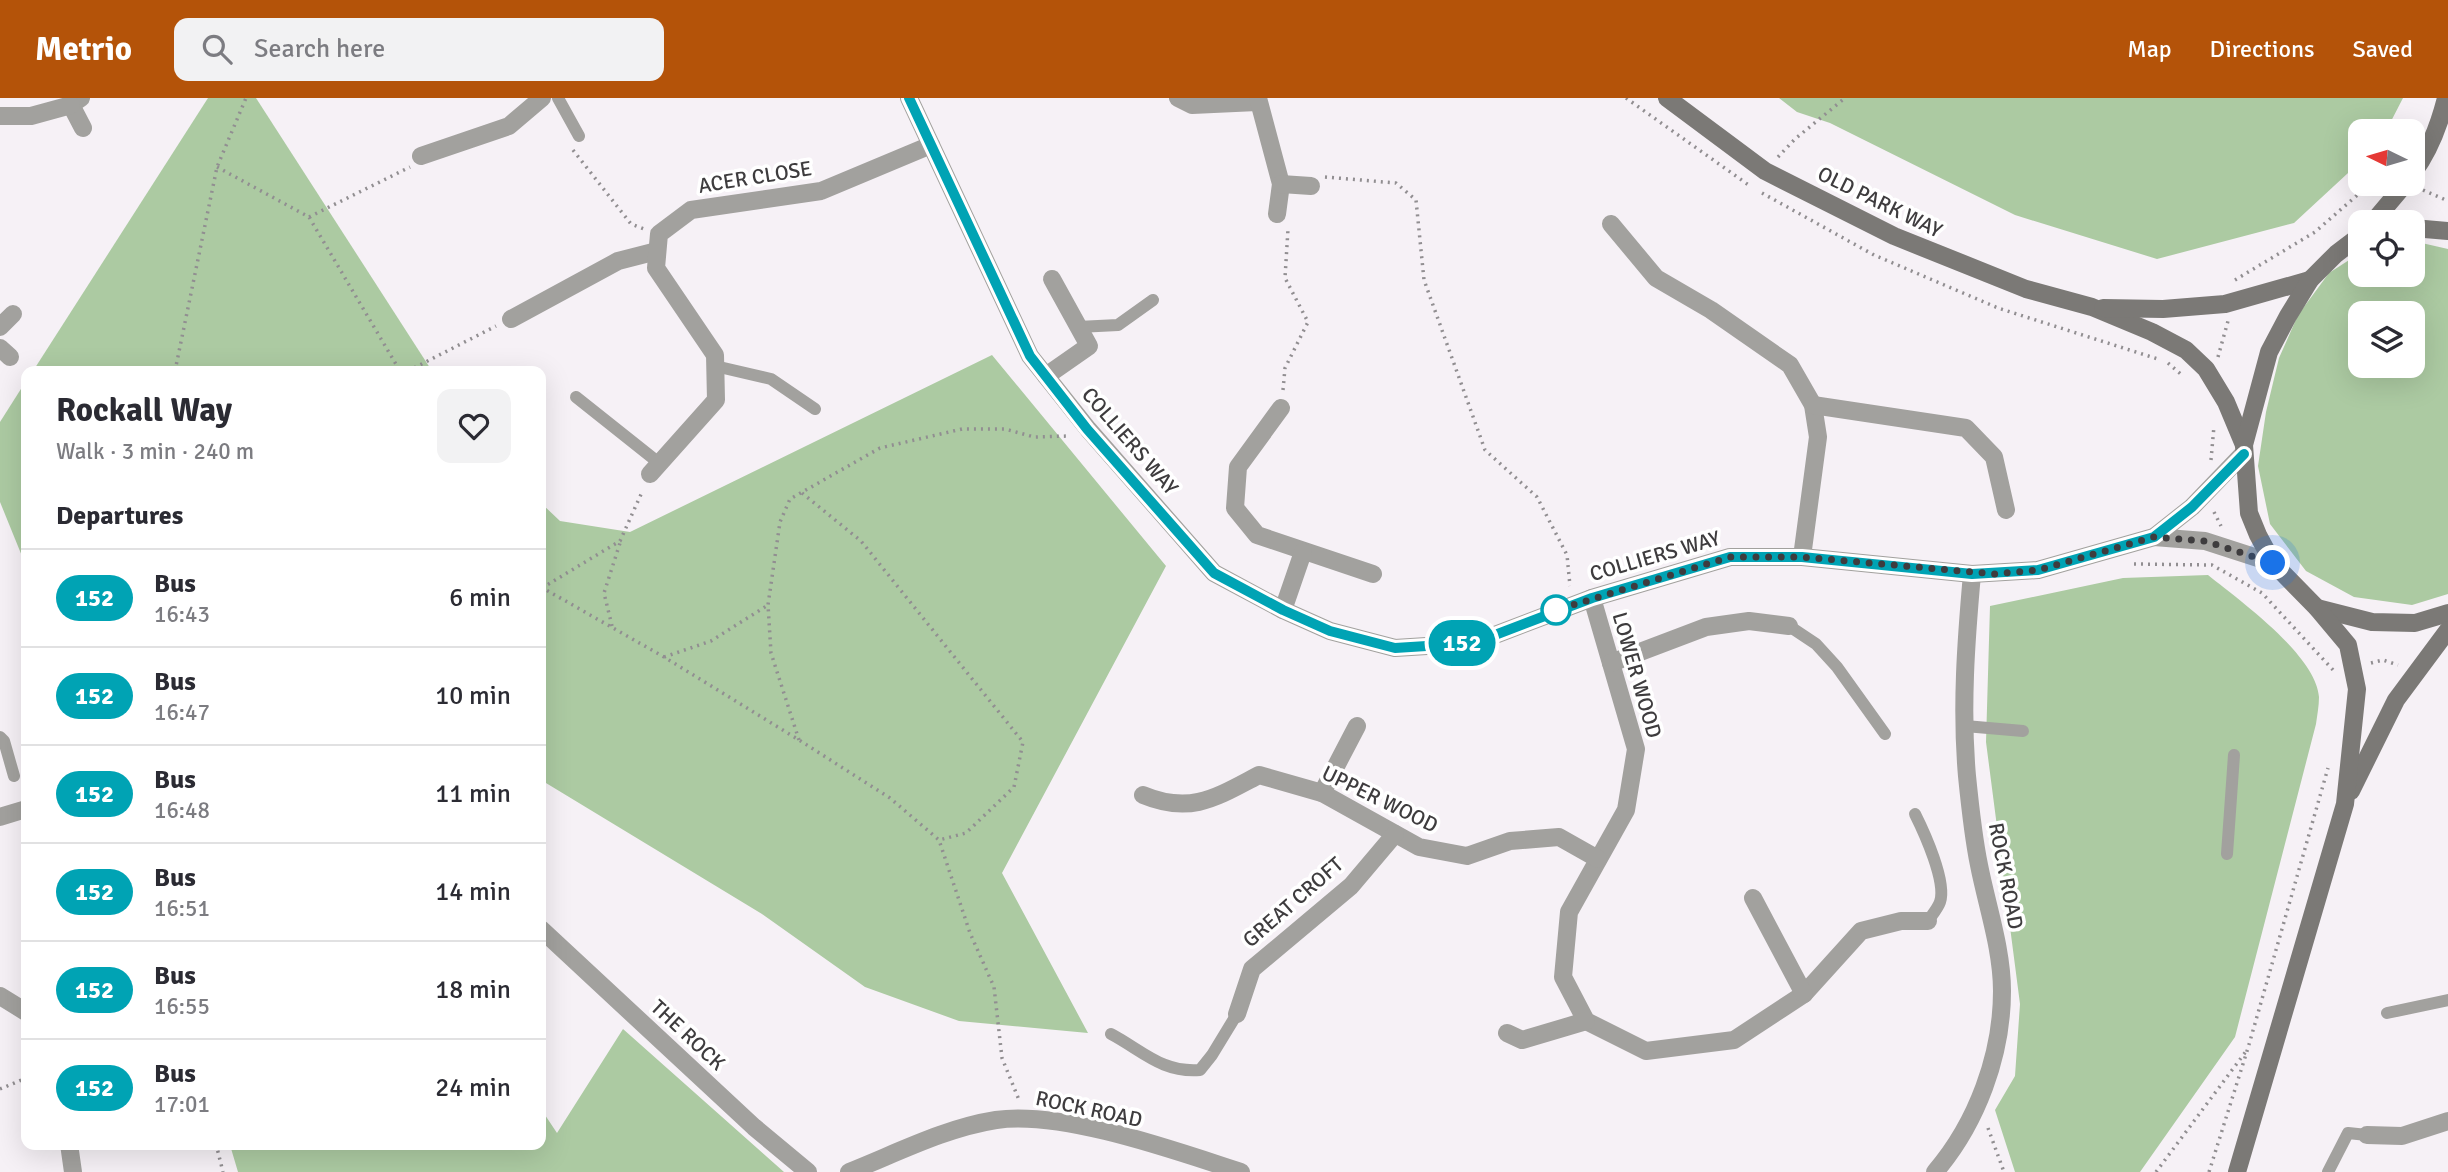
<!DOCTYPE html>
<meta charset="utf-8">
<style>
body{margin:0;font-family:Signika,sans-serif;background:#f2f2f3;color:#2b2b33;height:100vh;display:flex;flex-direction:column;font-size:26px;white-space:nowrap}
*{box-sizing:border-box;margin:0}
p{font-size:23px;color:#7c7c81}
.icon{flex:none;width:38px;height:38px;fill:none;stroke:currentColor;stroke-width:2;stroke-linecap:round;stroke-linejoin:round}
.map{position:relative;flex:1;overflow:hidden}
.drawer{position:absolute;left:21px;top:268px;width:525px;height:784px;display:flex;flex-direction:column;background:#fff;border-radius:14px;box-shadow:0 7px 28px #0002}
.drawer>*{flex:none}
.badge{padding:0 14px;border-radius:23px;font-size:24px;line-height:46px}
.needle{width:46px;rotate:275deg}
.buttons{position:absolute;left:2348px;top:21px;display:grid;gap:14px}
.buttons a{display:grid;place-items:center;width:77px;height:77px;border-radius:14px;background:#fff;box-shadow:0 7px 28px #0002;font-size:35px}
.you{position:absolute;width:35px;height:35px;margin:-18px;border:5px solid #fff;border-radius:50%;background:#1a73e8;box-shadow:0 0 0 10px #1a73e833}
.map>.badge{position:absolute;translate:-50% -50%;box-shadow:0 0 0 4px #fff}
h2{padding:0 35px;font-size:26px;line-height:63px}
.round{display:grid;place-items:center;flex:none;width:74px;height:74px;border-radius:14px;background:#f2f2f3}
.headline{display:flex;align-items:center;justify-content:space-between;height:119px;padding:0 35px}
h1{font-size:33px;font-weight:700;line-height:52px}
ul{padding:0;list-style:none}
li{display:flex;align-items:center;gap:21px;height:98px;padding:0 35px;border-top:2px solid #e1e1e2}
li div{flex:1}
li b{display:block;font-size:26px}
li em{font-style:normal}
li .badge{min-width:77px;font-weight:700;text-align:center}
header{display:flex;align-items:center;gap:42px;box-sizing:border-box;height:98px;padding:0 35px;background:#b45309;color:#fff}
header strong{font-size:33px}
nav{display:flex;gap:38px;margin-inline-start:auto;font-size:24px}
.search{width:490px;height:63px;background:#f2f2f3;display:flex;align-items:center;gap:18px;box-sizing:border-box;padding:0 24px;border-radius:14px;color:#7c7c81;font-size:26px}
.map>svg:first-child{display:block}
</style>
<header>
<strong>Metrio</strong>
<div class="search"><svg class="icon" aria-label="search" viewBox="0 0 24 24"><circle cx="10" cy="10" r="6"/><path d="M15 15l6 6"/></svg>Search here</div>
<nav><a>Map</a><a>Directions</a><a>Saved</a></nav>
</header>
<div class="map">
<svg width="2448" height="1074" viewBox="0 0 2448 1074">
<rect width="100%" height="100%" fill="#f6f1f6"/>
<g fill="#accaa2" fill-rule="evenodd">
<polygon points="208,0 256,0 432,273 33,273"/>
<polygon points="1779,0 2403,0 2386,33 2361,33 2361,63 2294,125 2157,161 2015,117 1830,25 1797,14"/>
<path d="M2413,143L2448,151V496L2412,507L2354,499L2306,473L2270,426L2258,368L2266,314L2279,260L2298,217L2329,175L2360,155L2361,177H2413ZM2361,215H2413V268H2361Z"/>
<polygon points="992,257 1166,468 1002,775 1088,935 959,923 865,889 762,816 541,682 541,405 560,423 630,434"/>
<polygon points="26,283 26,468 0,404 0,324"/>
<path d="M2208,477C2239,502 2316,557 2319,599C2319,608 2317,618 2316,626L2235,939L2140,1074H2015L1995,1012L2015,978L2020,906L1986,644L1990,508L2123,480Z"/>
<polygon points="623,931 784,1074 238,1074 230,1047 541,1046 541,1011 557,1035"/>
</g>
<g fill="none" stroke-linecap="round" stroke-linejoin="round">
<g stroke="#918e91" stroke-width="3.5" stroke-dasharray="2 5" stroke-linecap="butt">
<polyline points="1626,0 1750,88"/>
<polyline points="573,52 631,126 644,131"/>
<polyline points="1778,59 1795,41 1845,0"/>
<polyline points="217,69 309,119 400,273"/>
<polyline points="1325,79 1396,85 1416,102 1424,182 1485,352 1537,399 1567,457 1570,488"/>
<polyline points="2423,92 2448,103"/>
<polyline points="1762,95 1874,157 1998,210 2161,262"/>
<polyline points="309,119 410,69"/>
<polyline points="2235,182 2315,134 2370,86"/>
<polyline points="2218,259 2228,223"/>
<polyline points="2168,265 2183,278"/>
<polyline points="175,273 217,69 246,0"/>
<polyline points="408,273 496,228"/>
<polyline points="1283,292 1285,270 1308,224 1285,180 1288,131"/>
<polyline points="2211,362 2214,328"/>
<polyline points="802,395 861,443 1023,644 1014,689 966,735 939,742"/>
<polyline points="2214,414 2221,428"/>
<polyline points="2134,466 2212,467 2262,495 2334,573"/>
<polyline points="541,489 664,559 799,642 890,700 939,742 970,835 994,889 1002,960 1019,1002"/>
<polyline points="542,490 620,443 643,392"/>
<polyline points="612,528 604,495 620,445"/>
<polyline points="664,559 711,543 768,507"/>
<polyline points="2371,565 2383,562 2398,567"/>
<polyline points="799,642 771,555 768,507 780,424 790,401 880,350 962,331 1005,331 1034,339 1069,338"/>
<polyline points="0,991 26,980"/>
<polyline points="1988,1030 2004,1074"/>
<polyline points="216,1046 223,1074"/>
<polyline points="2156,1074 2247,952"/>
<polyline points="2209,1074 2248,950 2328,670"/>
</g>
<g stroke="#a2a19e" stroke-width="12">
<polyline points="558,0 579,38"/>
<polyline points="1078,229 1118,227 1153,202"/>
<polyline points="715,268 771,281 815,311"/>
<polyline points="576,299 659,365"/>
<polyline points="1789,528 1816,546 1837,569 1885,636"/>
<polyline points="1965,628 2023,633"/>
<polyline points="0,639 4,643 14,678"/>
<path d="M1915,716C1924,734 1947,784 1940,804C1938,810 1932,817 1928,823"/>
<polyline points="2227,756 2234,657"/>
<polyline points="2387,915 2448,902"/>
<path d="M1111,936C1143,953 1162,975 1200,972L1212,957L1237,916"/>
<polyline points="2328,1074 2348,1035 2367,1037"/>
</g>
<g stroke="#a2a19e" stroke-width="18">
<polyline points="81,0 71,7 83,30"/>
<polyline points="1178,0 1192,7 1257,4"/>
<polyline points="1258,0 1281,86 1277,116"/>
<polyline points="0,18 31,18 71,7"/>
<polyline points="421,58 509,28 542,0"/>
<polyline points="1281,86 1311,88"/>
<polyline points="1611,126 1656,180 1711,212 1790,267 1813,307 1818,339 1802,459"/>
<polyline points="511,221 618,163 657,153"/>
<polyline points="0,229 13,216"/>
<polyline points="0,250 10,259"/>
<polyline points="1046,278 1089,248 1052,181"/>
<polyline points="1813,307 1966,330 1994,359 2006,412"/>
<polyline points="1281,310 1238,369 1235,410 1257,437 1373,476"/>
<polyline points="650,376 716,302 715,257 656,170 659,136 691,112 821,93 931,47"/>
<polyline points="1592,500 1636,651 1626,712 1569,814 1563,879 1586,923 1646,953 1734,942 1804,896 1861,833 1901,823 1928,823"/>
<polyline points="1283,512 1303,454"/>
<polyline points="1611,565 1706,529 1749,523 1789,528"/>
<polyline points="1322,695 1357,628"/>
<path d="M1143,697C1191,717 1217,699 1259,677L1322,695L1419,749L1467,758L1510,743L1559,739L1598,761"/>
<polyline points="0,719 26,711"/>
<polyline points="1753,800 1804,896"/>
<polyline points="541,831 754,1029 808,1074"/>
<polyline points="0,898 26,914"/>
<polyline points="1237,916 1252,871 1351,788 1395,736"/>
<polyline points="1507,935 1522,942 1586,923"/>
<polyline points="2367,1037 2402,1038 2448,1023"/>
<polyline points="69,1046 73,1074"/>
</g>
<g stroke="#a2a19e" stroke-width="18">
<polyline points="909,0 1030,258 1088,331 1214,475 1283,512 1330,533 1395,550 1474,545 1592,500 1730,459 1802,459 1972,476 2038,472 2154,439 2192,409 2243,356"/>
<polyline points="2154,439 2205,443 2273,465"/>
<path d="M849,1074C897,1055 945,1030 996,1022C1062,1012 1176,1053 1241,1074"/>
<path d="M1935,1074C1977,1025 2002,957 2002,893C2002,851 1987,808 1979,767C1973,738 1970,708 1967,678C1961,610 1966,543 1972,476"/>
</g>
<g stroke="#7b7976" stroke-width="18">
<polyline points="1667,0 1765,73 1894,138 2026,191 2092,209 2152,234 2186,252 2206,271 2226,304 2244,347"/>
<path d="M2413,75C2430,52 2439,28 2446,0"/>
<polyline points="2373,124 2405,86"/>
<polyline points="2413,130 2448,133"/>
<polyline points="2103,210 2163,211 2225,206 2310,182"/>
<polyline points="2317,510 2372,524 2415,525 2448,515"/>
<polyline points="2351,693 2396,602 2448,532"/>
<polyline points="2237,1074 2345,706 2357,591 2348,547 2317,510 2273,465 2258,437 2249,415 2244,347 2269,254 2288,218 2310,182 2336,156 2361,137"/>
</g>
</g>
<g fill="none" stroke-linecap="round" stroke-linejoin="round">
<defs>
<polyline id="line" points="909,0 1030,258 1087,331 1214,475 1283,512 1330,533 1395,550 1474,545 1592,500 1730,459 1802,459 1972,476 2038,472 2154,439 2192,409 2244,356"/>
</defs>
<use href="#line" stroke="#fff" stroke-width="16"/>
<use href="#line" stroke="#00a3b4" stroke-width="10"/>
<polyline stroke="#3e3c3e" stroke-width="7" stroke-dasharray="0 12.6" points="1556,512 1553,513 1730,459 1802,459 1995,476 2038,472 2154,439 2205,443 2273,465"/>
</g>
<circle fill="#fff" stroke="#00a3b4" stroke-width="3.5" cx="1556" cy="512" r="14"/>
<g text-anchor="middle" stroke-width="7" stroke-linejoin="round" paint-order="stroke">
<g font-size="21" fill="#3e3c3e" stroke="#fff">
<text transform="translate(755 79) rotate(-9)" y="7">ACER CLOSE</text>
<text transform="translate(1880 104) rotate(26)" y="7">OLD PARK WAY</text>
<text transform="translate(1130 343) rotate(49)" y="7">COLLIERS WAY</text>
<text transform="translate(1655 458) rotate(-16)" y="7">COLLIERS WAY</text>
<text transform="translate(1637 577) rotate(74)" y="7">LOWER WOOD</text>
<text transform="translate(1380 701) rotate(26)" y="7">UPPER WOOD</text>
<text transform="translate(2006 778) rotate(79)" y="7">ROCK ROAD</text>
<text transform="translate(1293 804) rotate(-41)" y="7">GREAT CROFT</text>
<text transform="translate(688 937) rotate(43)" y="7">THE ROCK</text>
<text transform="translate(1089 1011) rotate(12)" y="7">ROCK ROAD</text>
</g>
</g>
</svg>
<div class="buttons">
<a><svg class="needle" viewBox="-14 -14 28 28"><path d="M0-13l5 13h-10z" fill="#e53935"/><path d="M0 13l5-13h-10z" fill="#7c7c81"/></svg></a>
<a><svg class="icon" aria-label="locate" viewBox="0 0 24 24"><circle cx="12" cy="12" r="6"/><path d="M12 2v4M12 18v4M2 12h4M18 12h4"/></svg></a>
<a><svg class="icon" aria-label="layers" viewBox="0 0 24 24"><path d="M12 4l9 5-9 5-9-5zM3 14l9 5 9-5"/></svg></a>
</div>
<div class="you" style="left:2273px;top:465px"></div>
<b class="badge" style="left:1462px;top:545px;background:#00a3b4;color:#fff">152</b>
<section class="drawer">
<div class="headline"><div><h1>Rockall Way</h1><p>Walk · 3 min · 240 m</p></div><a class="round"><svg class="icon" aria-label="heart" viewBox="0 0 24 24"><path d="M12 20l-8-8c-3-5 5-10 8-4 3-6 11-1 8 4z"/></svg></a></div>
<h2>Departures</h2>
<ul>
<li><span class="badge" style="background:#00a3b4;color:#fff">152</span><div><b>Bus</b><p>16:43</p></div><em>6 min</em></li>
<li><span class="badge" style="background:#00a3b4;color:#fff">152</span><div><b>Bus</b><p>16:47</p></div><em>10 min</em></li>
<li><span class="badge" style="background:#00a3b4;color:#fff">152</span><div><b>Bus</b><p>16:48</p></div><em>11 min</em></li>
<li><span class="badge" style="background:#00a3b4;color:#fff">152</span><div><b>Bus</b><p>16:51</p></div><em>14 min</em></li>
<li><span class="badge" style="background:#00a3b4;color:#fff">152</span><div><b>Bus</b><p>16:55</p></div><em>18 min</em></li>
<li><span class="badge" style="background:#00a3b4;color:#fff">152</span><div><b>Bus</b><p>17:01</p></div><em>24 min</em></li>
</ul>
</section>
</div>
